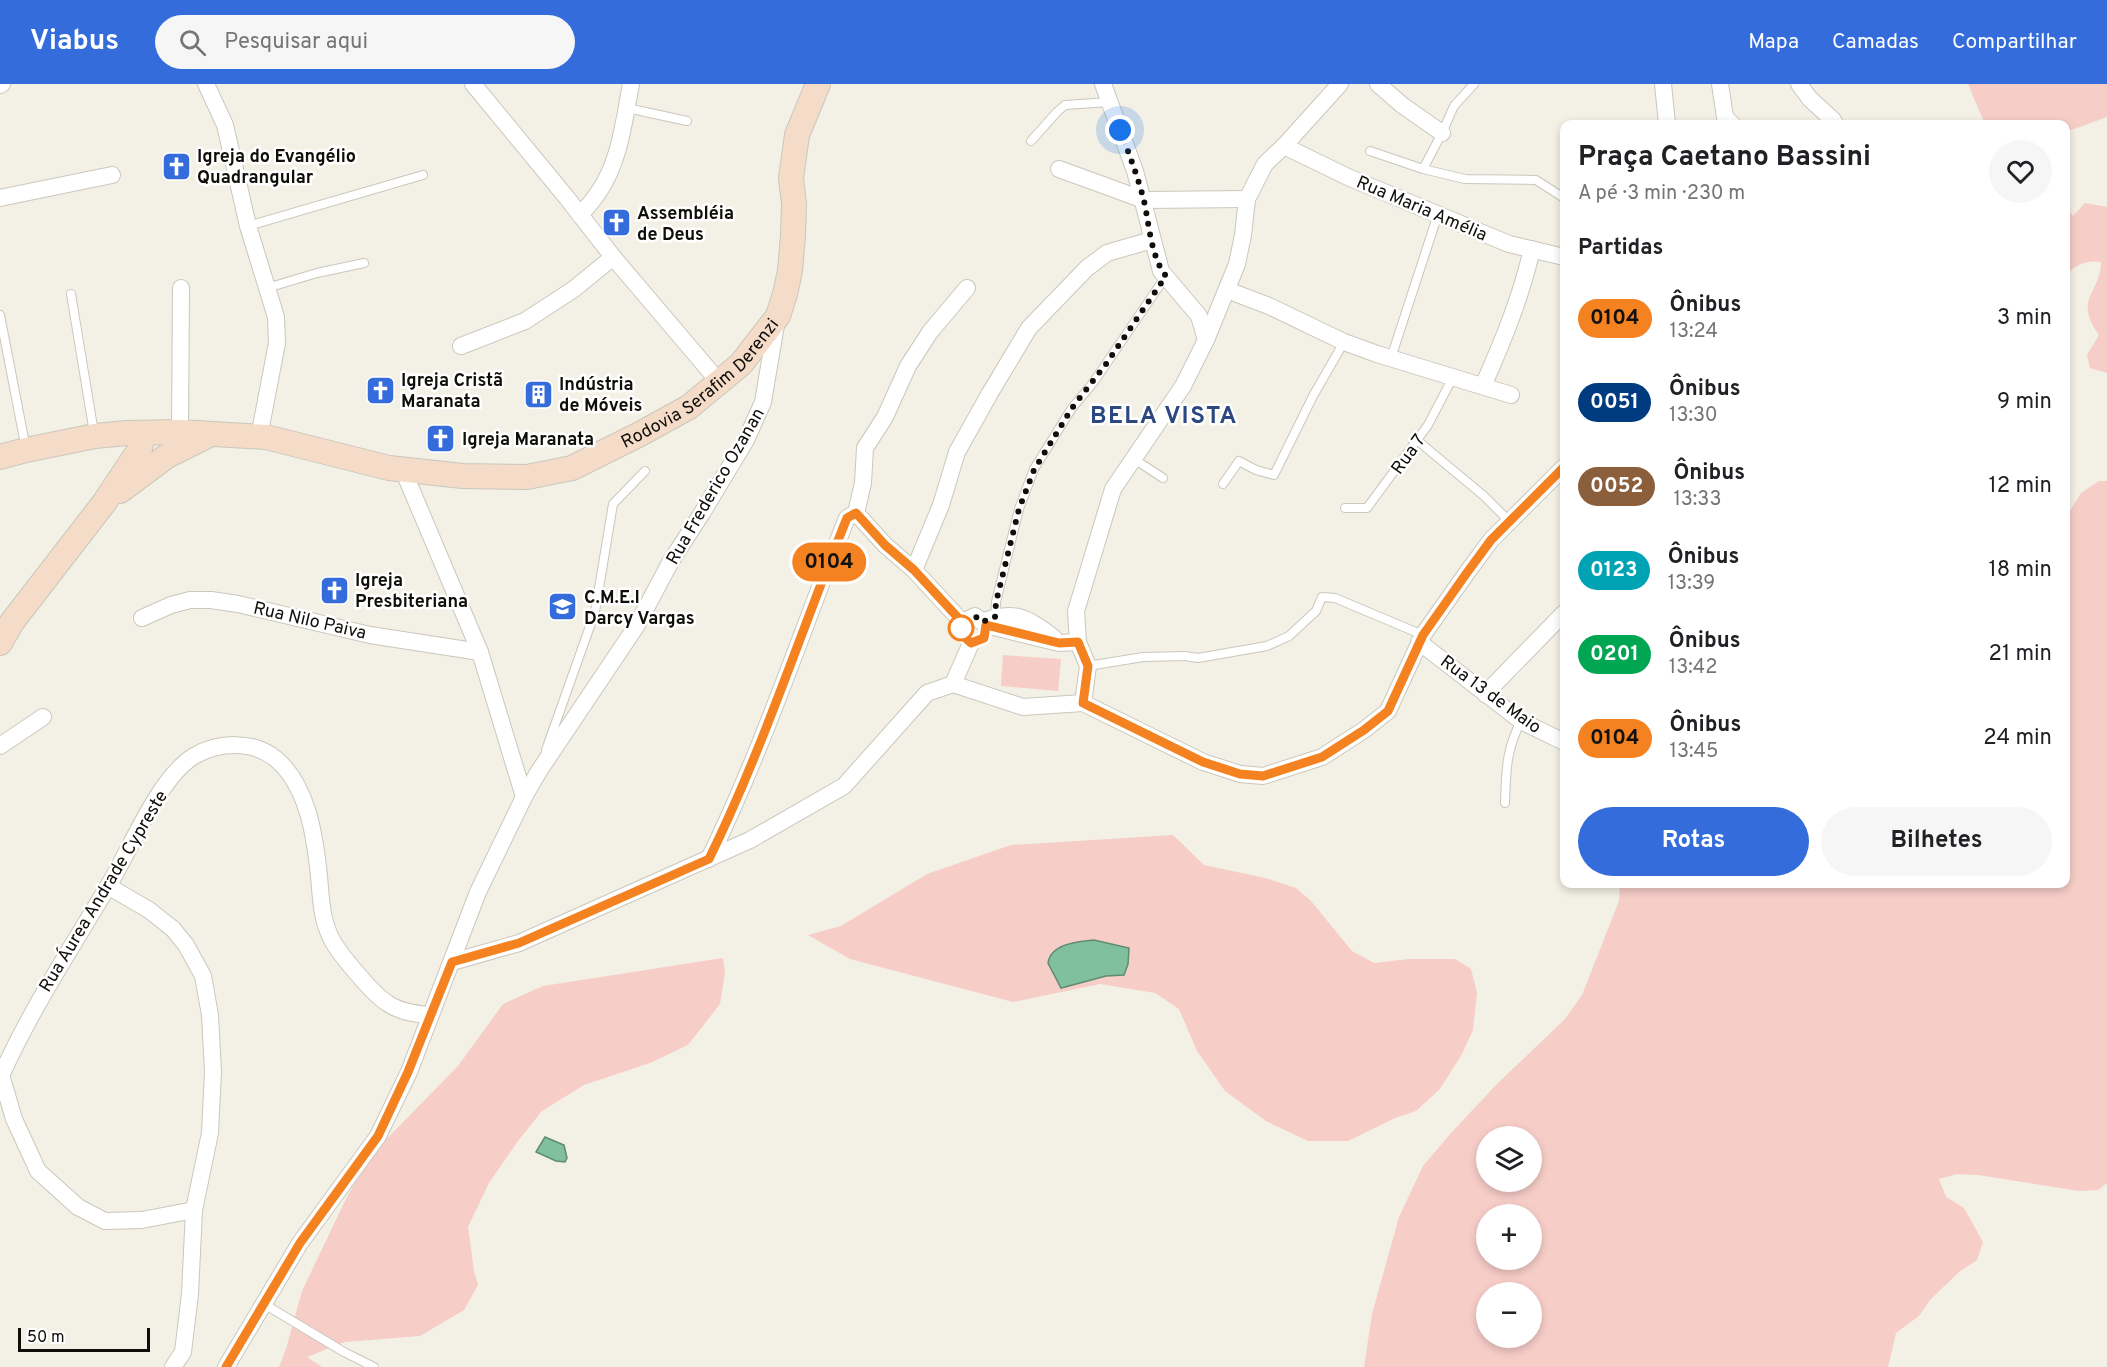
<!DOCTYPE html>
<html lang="pt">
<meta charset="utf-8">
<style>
body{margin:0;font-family:Overpass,sans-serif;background:#f6f6f6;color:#202124;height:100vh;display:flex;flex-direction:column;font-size:22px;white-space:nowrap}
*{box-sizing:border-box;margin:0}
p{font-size:20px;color:#757577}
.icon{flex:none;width:33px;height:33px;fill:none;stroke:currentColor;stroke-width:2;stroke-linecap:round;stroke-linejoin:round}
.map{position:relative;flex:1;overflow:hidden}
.sheet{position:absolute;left:1560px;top:36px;width:510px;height:768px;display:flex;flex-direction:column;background:#fff;border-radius:12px;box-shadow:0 3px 9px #0003}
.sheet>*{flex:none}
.badge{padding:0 12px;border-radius:20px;font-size:21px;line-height:39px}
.fabs{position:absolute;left:1476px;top:1042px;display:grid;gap:12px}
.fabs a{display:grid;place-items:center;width:66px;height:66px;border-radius:50%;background:#fff;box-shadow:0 3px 9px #0003;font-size:30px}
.scale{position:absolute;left:18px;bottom:15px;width:132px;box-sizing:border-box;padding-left:6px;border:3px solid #0f0e0a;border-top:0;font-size:16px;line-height:21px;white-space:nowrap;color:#0f0e0a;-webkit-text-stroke:4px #fff;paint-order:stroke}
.you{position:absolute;width:30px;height:30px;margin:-15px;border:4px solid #fff;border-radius:50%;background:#1a73e8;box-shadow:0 0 0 9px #1a73e833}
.map>.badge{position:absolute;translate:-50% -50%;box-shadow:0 0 0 3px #fff}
h2{padding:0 18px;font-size:22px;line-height:54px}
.round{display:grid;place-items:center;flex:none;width:63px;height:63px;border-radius:32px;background:#f6f6f6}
.headline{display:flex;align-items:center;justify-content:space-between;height:102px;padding:0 18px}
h1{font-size:28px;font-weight:700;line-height:45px}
.cta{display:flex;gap:12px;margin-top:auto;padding:12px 18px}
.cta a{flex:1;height:69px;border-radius:36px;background:#356cdb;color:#fff;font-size:24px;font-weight:700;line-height:69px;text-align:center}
.cta a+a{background:#f6f6f6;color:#202124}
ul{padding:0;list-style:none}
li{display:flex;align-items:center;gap:18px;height:84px;padding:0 18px}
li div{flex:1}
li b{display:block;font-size:22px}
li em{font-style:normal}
li .badge{min-width:66px;font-weight:700;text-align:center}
header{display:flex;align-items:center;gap:36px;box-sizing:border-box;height:84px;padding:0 30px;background:#356cdb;color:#fff}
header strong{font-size:28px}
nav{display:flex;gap:33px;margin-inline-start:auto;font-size:21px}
.search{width:420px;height:54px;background:#f6f6f6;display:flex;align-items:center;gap:15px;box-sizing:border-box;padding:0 21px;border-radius:33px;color:#757577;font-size:22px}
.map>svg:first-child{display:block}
</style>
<header>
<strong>Viabus</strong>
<div class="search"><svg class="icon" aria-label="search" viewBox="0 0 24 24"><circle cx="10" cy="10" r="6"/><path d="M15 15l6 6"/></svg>Pesquisar aqui</div>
<nav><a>Mapa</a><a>Camadas</a><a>Compartilhar</a></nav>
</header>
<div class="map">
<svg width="2107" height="1283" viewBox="0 0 2107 1283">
<rect width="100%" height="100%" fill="#f3f0e5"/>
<g fill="#f7cdc8" fill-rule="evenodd">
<polygon points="1968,0 2107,0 2107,33 2066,48 2066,40 1985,40"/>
<path d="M2066,119L2068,125L2073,132L2085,119L2107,123V289L2090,284L2087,271L2099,251C2073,214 2100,211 2101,178C2086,176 2076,181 2066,191Z"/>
<path d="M2099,397H2107V1099L2098,1106L2079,1107L1978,1091L1957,1090L1939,1095L1946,1113L1964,1124L1983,1158L1977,1176L1959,1188L1930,1216L1919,1232L1896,1249L1888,1283H1364L1372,1230L1399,1133L1423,1082L1451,1049L1497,1000L1565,935L1582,911L1619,817L1620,800H2066V432L2068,430L2081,409ZM1486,1053H1532V1098H1486ZM1486,1131H1532V1176H1486ZM1486,1209H1532V1254H1486Z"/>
<polygon points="1003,571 1061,575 1058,607 1001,602"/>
<polygon points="1173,751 1204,781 1265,794 1296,804 1311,817 1352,867 1374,879 1409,875 1455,875 1471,885 1477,909 1473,946 1462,970 1440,1005 1416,1027 1395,1034 1348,1057 1308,1057 1266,1037 1225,1007 1197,967 1179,925 1155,909 1100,900 1013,918 850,875 808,851 841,842 927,790 1011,761"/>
<polygon points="723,874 725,888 720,920 688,961 650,979 584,1001 542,1027 518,1057 489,1099 468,1143 474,1187 478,1201 464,1226 420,1252 345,1258 307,1273 322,1283 279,1283 286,1265 302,1207 345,1117 369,1073 458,982 503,920 543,902"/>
</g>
<g fill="#80c09e" stroke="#5e8b72" stroke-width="1.5">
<path d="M1094,856L1129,864L1128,880L1124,891L1106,892L1061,904L1048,879C1051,859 1078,858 1094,856Z"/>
<polygon points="545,1053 564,1061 567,1074 565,1078 556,1077 536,1068"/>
</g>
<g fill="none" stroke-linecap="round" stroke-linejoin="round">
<defs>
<g id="lane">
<polyline points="627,24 687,37"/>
<polyline points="1031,57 1057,28 1065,21 1109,18"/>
<polyline points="1370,67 1423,85 1465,95 1536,96 1564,114"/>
<polyline points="1423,85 1442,49 1454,22 1474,0"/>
<polyline points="248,142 423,91"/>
<polyline points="267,204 317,189 364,179"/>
<polyline points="71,210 94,349"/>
<polyline points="0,231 26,365"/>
<polyline points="1391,274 1438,130"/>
<polyline points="1418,357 1484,412 1509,437"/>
<polyline points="1134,375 1163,394"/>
<polyline points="1223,400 1239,377 1256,386 1274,391 1313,312 1344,258"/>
<polyline points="1345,424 1367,424 1428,341 1453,293"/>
<polyline points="995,533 996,518 1019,425 1034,385 1072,324 1093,299 1166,192"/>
<polyline points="1088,582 1143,573 1185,572 1198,574 1267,562 1289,552 1316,527 1322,513 1335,514 1423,551"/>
<polyline points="546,666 595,528 613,420 645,387"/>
<path d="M1505,719C1506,687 1506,666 1521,637"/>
<polyline points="264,1220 344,1268 374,1283"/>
</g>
<g id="street">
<polyline points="206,0 225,41 248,142 276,233 277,259 259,353"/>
<polyline points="473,0 567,114 613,173 720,299"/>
<polyline points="1103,0 1135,87 1161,187 1199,232 1206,256"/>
<polyline points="1340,0 1284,62 1265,80 1247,115 1243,151 1237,180 1206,256 1183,302 1113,405 1076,527 1078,558 1088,582 1083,619 1203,678 1240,690 1263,692 1322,673 1364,646 1388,627 1423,551 1466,490 1491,456 1564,383"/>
<polyline points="1378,0 1402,21 1442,49"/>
<polyline points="1663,0 1667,40"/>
<polyline points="1720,0 1725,33 1732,40"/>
<polyline points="1799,0 1810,15 1833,36 1835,40"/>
<polyline points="0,1 2,0"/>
<polyline points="1284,62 1350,94 1509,160 1564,173"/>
<polyline points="1059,85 1144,116 1247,115"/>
<polyline points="0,114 112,91"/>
<path d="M580,131C586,124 593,117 598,109C620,78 624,36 631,0"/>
<polyline points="1227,206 1269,222 1344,258 1377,270 1511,311"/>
<polyline points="461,262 525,237 574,205 613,173"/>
<path d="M1483,302C1503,257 1521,213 1532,165"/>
<polyline points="180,348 181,204"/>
<polyline points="403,386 480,568 524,713"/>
<polyline points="856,429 885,461 914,486 962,538"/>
<polyline points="914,486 941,421 957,368 990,309 1029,244 1087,184 1107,169 1152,156"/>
<polyline points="142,534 171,521 190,516 211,516 238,520 370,551 480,568"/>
<polyline points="962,538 975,532 986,541 1059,559 1078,558"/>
<path d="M982,538C1014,525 1029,534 1054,554"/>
<polyline points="1419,558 1521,637 1564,658"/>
<polyline points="953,600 1023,623 1083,619"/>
<polyline points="1485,610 1564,529"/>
<polyline points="0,662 43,633"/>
<path d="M709,775C763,665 801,548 847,434L856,429L863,399L865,364L885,333L908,282L930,248L967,204"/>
<polyline points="108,802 149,826 173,845 186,861 203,892 210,931 213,988 210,1049 194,1126 190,1210 183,1268 173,1283"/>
<polyline points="452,878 519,859 750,756 844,702 927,609 953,600 971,559"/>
<polyline points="1,991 14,1035 38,1087 78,1123 105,1137 142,1136 194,1126"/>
<path d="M0,994C30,927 70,866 107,804C130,767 158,694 194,672C218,658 253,656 276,675C308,702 315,753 319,792C321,813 321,834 331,854C338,869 373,910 387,919C400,928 415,930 430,931"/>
<polyline points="226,1283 300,1159 378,1052 409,988 478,808 524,713 539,687 637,541 671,477 702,429 746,356 763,318 777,235"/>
</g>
<g id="secondary">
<path id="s1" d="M0,373L26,366L95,352L127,349L180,348L266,353L389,384L463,392L527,393L572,384L640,350L689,323L741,280L778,232L785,210L790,187L793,151L794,120L791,94L797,51L818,0"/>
<polyline points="120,407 167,372 209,351"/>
<polyline points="0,559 12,538 104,419 140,365 143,350"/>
</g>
</defs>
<use href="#lane" stroke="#cac7bc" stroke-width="10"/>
<use href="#street" stroke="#cac7bc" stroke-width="18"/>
<use href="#secondary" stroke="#cac7bc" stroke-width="26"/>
<use href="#lane" stroke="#fff" stroke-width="8"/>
<use href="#street" stroke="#fff" stroke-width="16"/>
<use href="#secondary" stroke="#f4dcc8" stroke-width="24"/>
</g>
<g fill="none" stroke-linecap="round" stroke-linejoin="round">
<defs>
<path id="line" d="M226,1283L300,1159L378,1052L408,988L452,878L519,859L709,775C763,665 801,547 847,434L856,429L885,461L914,486L962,538L960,549L971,559L984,554L986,541L1059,559L1078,558L1088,582L1083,619L1203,678L1240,690L1263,692L1322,673L1364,646L1388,627L1423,551L1466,490L1491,456L1564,383"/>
</defs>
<use href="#line" stroke="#fff" stroke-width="14"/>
<use href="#line" stroke="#f58220" stroke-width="9"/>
<path stroke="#0f0e0a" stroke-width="6" stroke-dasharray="0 10.8" d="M961,544L960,549L962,538L975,532L982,538L995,533L996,518L1019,425L1034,386L1072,324L1106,280L1166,192C1151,174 1149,139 1144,117C1138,93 1129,70 1120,46"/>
</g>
<defs>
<symbol id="church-square" viewBox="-11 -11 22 22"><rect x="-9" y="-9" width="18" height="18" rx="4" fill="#356cdb" stroke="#fff"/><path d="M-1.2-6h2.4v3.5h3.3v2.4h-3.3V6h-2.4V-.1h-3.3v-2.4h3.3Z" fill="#fff"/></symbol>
<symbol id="building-square" viewBox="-11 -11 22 22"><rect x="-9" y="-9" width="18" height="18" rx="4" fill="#356cdb" stroke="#fff"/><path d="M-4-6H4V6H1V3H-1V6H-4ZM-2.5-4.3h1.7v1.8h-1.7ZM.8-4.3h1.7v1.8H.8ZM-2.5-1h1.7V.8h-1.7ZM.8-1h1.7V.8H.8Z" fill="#fff"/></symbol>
<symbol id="school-square" viewBox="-11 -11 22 22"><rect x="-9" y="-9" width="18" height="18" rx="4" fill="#356cdb" stroke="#fff"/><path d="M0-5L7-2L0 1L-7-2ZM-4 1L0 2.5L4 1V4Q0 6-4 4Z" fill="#fff"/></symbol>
</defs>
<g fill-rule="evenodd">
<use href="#church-square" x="160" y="66" width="33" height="33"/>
<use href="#church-square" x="600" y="122" width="33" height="33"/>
<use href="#church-square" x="364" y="290" width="33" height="33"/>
<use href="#building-square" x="522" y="294" width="33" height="33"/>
<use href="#church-square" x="424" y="338" width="33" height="33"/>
<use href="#church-square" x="318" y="490" width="33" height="33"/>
<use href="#school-square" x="546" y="506" width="33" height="33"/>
</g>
<circle fill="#fff" stroke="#f58220" stroke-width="3" cx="961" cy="544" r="12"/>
<g text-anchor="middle" stroke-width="5" stroke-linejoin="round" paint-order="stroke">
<g font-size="18" font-weight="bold" fill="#0f0e0a" stroke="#fff" text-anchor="start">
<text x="197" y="78">Igreja do Evangélio<tspan x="197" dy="21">Quadrangular</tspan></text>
<text x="637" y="135">Assembléia<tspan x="637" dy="21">de Deus</tspan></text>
<text x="401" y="302">Igreja Cristã<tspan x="401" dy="21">Maranata</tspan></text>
<text x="559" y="306">Indústria<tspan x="559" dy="21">de Móveis</tspan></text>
<text x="462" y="361">Igreja Maranata</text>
<text x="355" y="502">Igreja<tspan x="355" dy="21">Presbiteriana</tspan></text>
<text x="584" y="519">C.M.E.I<tspan x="584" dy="21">Darcy Vargas</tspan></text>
</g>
<g font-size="18" fill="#0f0e0a" stroke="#fff">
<text transform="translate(1422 124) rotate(23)" y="6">Rua Maria Amélia</text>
<text dy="6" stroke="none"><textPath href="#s1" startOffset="735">Rodovia Serafim Derenzi</textPath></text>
<text transform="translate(1408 370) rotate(-54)" y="6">Rua 7</text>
<text transform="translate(715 402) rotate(-60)" y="6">Rua Frederico Ozanan</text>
<text transform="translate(310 536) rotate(13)" y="6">Rua Nilo Paiva</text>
<text transform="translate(1491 610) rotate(36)" y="6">Rua 13 de Maio</text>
<text transform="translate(103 807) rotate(-59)" y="6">Rua Áurea Andrade Cypreste</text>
</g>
<g font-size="24" font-weight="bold" letter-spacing="1.5" fill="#2b4880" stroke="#fff">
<text x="1164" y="339">BELA VISTA</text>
</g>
</g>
</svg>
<div class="fabs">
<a><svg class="icon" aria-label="layers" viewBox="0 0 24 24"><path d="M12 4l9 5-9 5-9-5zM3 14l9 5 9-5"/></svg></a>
<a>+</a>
<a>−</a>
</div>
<div class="scale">50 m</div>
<div class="you" style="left:1120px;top:46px"></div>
<b class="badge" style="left:829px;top:478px;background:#f58220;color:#111">0104</b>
<section class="sheet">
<div class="headline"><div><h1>Praça Caetano Bassini</h1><p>A pé · 3 min · 230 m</p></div><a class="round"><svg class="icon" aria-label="heart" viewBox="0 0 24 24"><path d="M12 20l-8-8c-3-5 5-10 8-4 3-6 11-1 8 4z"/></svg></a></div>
<h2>Partidas</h2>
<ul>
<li><span class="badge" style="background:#f58220;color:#111">0104</span><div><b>Ônibus</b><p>13:24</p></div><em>3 min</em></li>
<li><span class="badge" style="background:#003b80;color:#fff">0051</span><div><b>Ônibus</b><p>13:30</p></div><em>9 min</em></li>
<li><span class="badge" style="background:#8b5e3c;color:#fff">0052</span><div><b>Ônibus</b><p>13:33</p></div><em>12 min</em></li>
<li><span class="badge" style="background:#00a3b4;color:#fff">0123</span><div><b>Ônibus</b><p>13:39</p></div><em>18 min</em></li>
<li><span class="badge" style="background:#00a651;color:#fff">0201</span><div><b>Ônibus</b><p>13:42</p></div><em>21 min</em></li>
<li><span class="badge" style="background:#f58220;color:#111">0104</span><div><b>Ônibus</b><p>13:45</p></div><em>24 min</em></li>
</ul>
<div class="cta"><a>Rotas</a><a>Bilhetes</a></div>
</section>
</div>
